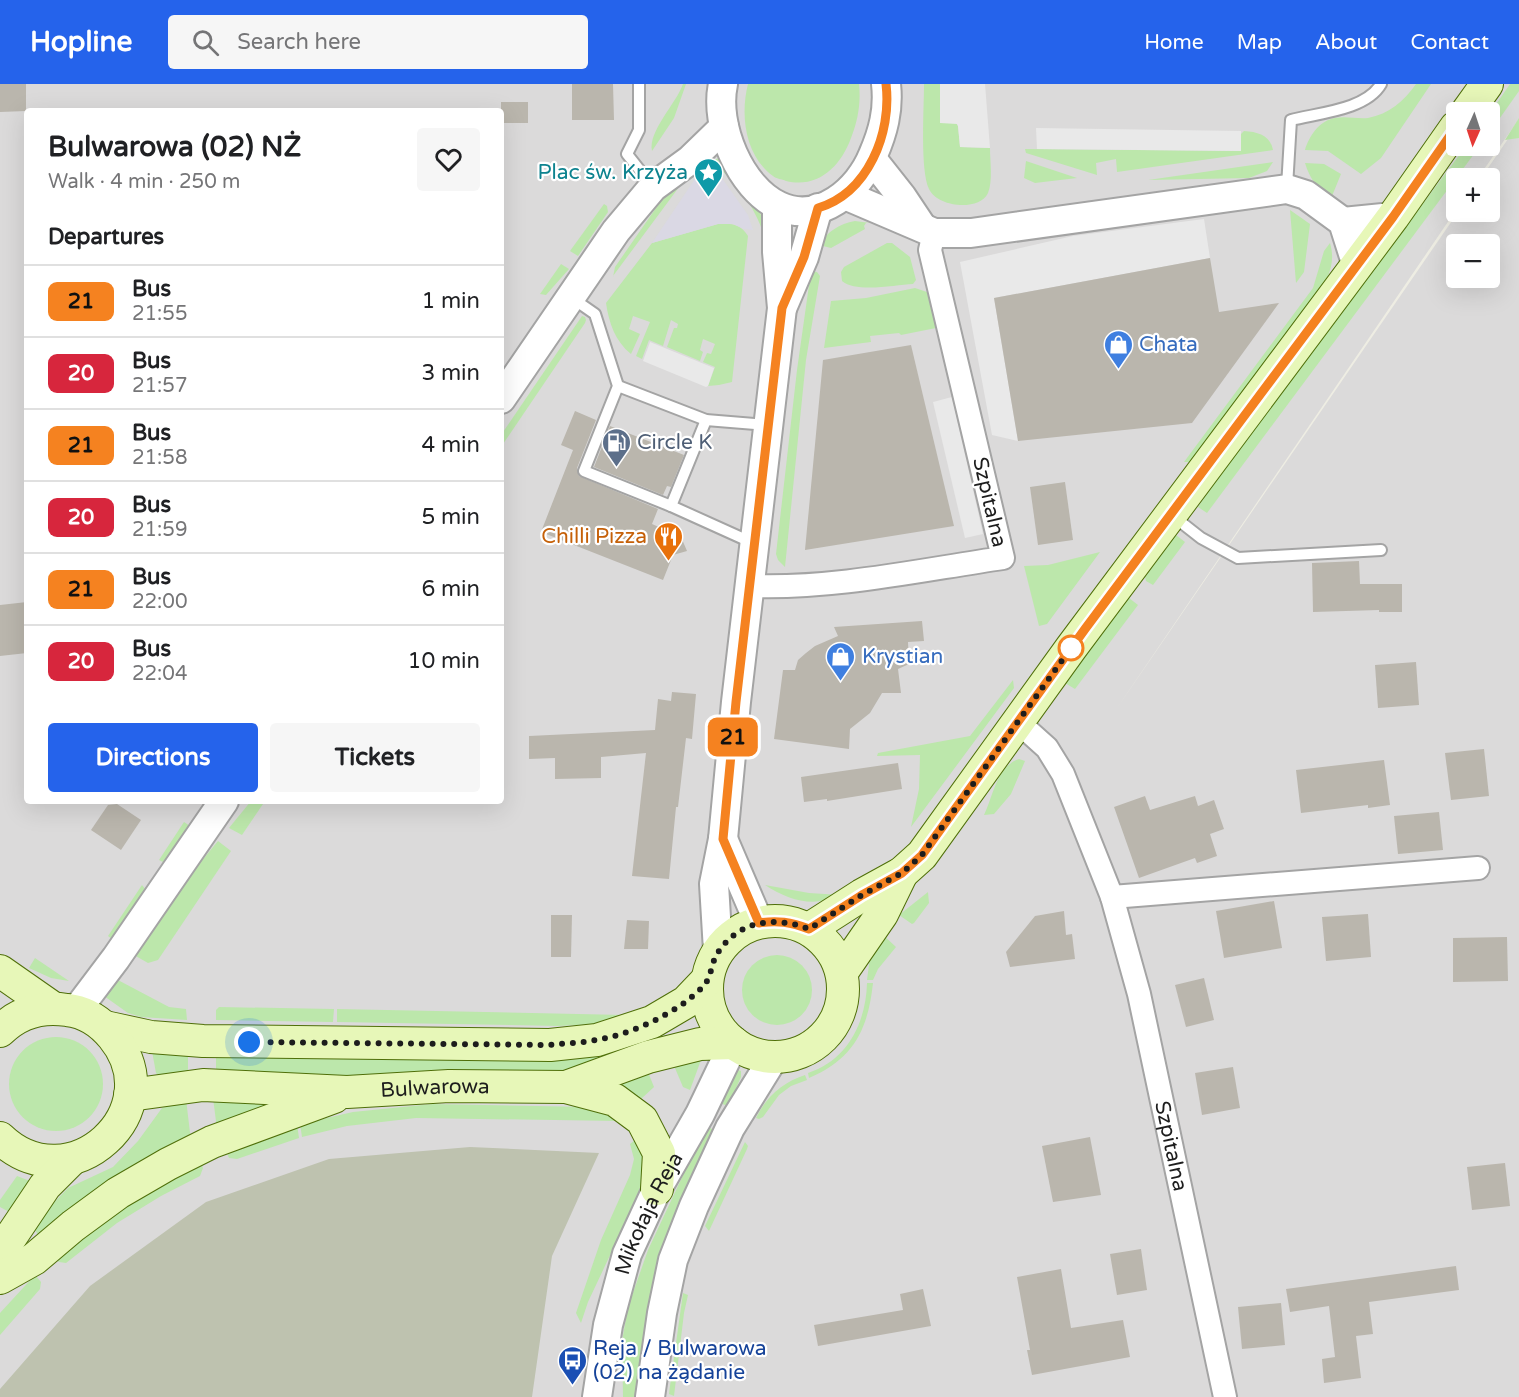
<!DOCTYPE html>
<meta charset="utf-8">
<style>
body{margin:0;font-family:"Varela Round",sans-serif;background:#f6f6f6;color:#202124;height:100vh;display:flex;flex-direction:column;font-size:22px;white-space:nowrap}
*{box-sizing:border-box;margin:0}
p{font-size:20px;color:#757577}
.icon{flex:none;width:33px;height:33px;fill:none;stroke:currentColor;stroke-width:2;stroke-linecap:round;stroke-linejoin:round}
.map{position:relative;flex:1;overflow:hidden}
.details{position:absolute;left:24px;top:24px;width:480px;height:696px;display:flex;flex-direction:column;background:#fff;border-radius:6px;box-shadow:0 6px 24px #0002}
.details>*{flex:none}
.badge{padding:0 12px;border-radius:9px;font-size:21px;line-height:39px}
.needle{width:39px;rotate:183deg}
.tools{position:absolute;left:1446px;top:18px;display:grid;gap:12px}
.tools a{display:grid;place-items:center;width:54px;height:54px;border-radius:6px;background:#fff;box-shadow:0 6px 24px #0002;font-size:30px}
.you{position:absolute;width:30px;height:30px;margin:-15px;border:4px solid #fff;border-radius:50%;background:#1a73e8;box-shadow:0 0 0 9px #1a73e833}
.map>.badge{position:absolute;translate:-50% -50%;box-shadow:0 0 0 3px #fff}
h2{padding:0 24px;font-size:22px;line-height:54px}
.round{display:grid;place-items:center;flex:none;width:63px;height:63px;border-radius:6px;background:#f6f6f6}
.summary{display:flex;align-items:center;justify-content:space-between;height:102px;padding:0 24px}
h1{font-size:28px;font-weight:800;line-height:45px}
.button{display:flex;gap:12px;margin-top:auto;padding:12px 24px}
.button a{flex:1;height:69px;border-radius:6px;background:#2563eb;color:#fff;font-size:24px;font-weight:800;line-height:69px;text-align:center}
.button a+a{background:#f6f6f6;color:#202124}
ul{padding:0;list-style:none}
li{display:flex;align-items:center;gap:18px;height:72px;padding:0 24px;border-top:2px solid #e0e0e0}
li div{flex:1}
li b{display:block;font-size:22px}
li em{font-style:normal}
li .badge{min-width:66px;font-weight:700;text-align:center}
header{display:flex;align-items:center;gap:36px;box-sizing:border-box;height:84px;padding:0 30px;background:#2563eb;color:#fff}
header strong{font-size:28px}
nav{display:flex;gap:33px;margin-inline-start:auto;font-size:21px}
.search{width:420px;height:54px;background:#f6f6f6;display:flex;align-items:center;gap:15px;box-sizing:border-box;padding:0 21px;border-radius:6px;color:#757577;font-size:22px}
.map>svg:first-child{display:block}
</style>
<header>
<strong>Hopline</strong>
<div class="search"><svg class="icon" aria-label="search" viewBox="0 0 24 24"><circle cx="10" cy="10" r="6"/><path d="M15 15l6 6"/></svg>Search here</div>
<nav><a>Home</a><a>Map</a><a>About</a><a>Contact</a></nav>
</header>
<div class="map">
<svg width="1519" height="1313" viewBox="0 0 1519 1313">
<rect width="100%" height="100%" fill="#eeede3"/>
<path fill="#dbdada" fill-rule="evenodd" d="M0,0H1519V35L1478,94H1456V126L1115,627L1458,128H1490V94H1481L1519,39V1313H0ZM27,27H501V717H27ZM1456,28H1490V62H1456ZM1456,160H1490V194H1456Z"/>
<polygon fill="#bec2af" points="470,1063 599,1069 552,1172 532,1313 0,1313 0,1305 90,1202 206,1118 329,1075"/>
<g fill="#bce7ab">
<path d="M683,0H686L674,34L652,67C648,47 676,20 683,0Z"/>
<path d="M748,0H859C861,19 858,36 851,54C841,82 818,105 786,97C782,95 776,95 773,92C745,72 740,31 748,0Z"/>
<path d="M924,0H940V39H956L958,42L960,63L990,64C990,77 993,97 988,109C979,128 937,123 929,105C920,86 924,24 924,0Z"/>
<path d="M1416,0H1431L1381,74L1361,90L1328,67L1305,66C1309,52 1320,36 1335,34C1346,32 1357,35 1368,34C1389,30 1404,17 1416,0Z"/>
<polygon points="1510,0 1519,0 1519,7 1490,48 1490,29"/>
<polygon points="1519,34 1519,54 1505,56"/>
<path d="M1244,47C1258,48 1270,51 1273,66L1117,88L1116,75L1096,79L1097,91L1026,69L1025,65L1241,67V50Z"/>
<polygon points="1466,62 1480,62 1207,429 1198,423 1213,401"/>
<path d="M724,71C738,93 767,125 764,151C755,123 735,95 711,78Z"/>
<polygon points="1026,77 1077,94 1035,99 1024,94"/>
<polygon points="1273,78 1267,87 1249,94 1148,96"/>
<path d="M1305,79L1324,80L1341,90L1332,112C1317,105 1310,95 1305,79Z"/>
<polygon points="688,91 613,192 613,193 615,183 665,111"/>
<polygon points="604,120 607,122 608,128 578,172 570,167"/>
<polygon points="1290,126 1310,140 1304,188 1296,199"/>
<path d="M855,137L870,139H866L864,142L865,145L831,164L819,161C828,147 839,140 855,137Z"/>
<path d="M718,140C731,139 741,140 748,152L732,298L719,301L708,302L715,283L703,278L707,269L711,270L715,260L703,255L700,266L703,268L700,277L667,263L674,244H677L678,240L671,236L663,262L649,256L642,275L636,272L650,238L633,232L629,245L640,250L631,270C615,257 609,239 606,219L652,159Z"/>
<path d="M887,159H892L910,173L916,196L913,200C895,201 856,209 842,197L841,188L844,183Z"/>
<path d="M1330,159C1334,173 1332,182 1327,195L1194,378H1184L1313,204L1324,167Z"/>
<polygon points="561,180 569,185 546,211 540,210"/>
<polygon points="811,187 817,188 820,192 806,276 785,483 778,476 776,470 797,286"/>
<polygon points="915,204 927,208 936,244 901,251 899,249 870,252 871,258 824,264 831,217 866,214"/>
<polygon points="582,232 585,233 586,236 585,239 501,363 501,351"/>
<polygon points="1176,451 1185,458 1153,501 1146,497 1145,493"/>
<polygon points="1100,468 1047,540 1039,542 1024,482 1048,481"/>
<polygon points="1129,514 1138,521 1075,605 1065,599"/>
<polygon points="1013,596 1014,604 911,743 919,705 920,671 877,672 878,669 970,652"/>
<path d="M1019,675L1025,677L1011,710L994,730L984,731C994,711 996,683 1019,675Z"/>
<polygon points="251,717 265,717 242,751 229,744"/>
<polygon points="184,738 193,744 165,779 159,776"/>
<polygon points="218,757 231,767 158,876 148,879 134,871 181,802"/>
<polygon points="142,801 149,810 116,858 108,852"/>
<path d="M765,801L809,809L841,811C814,824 790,817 765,801Z"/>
<polygon points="928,808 929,819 914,839 912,840 899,831"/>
<polygon points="881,849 896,863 878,885 873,896 867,896 870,873"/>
<circle cx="777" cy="906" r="35"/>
<polygon points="35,874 69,897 51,894 29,884"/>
<polygon points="116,895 169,923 186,925 187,936 141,933 128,929 104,912"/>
<path d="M867,899H873C868,945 854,975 809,994L808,989C848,976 866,938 867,899Z"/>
<polygon points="219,923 334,925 333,938 216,936 216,926"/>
<polygon points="337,925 625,931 621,935 594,940 559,942 337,938"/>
<circle cx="56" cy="1000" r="47"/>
<polygon points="635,957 639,968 568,987 534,990 377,993 216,992 216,965"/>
<polygon points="188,965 188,992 158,991 156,989 152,967"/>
<polygon points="701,976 690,1006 683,1003 672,977"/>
<polygon points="735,985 741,987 741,993 728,1022 717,1018"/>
<polygon points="648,988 654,1003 641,1015 619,1001"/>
<path d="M805,991L807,996L791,1002L779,1011L763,1033L759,1035L756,1034C766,1013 783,998 805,991Z"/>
<polygon points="213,1014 286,1014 217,1045"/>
<polygon points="186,1015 191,1057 41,1156 35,1146 43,1130 68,1104 113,1083 138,1057 162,1024"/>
<polygon points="432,1020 591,1023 608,1025 617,1037 416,1034 347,1042 302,1053 300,1040 353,1028"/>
<polygon points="297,1040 299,1054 237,1075 229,1074 225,1065"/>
<polygon points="706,1042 716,1047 656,1187 649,1217 637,1313 623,1313 622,1257 628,1223 648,1166"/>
<polygon points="640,1052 644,1059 644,1099 588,1218 581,1239 576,1229 601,1156 630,1091 634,1075 630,1060"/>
<polygon points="745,1058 748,1062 747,1065 709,1147 705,1142"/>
<polygon points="200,1076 203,1084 200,1092 161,1112 117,1139 66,1179 59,1178 53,1173 86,1145"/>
<polygon points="17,1092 30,1097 11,1129 0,1123 0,1116"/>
<polygon points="35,1191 41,1198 40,1205 0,1251 0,1229"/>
<polygon points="683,1209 688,1211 684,1229 674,1312 669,1310 670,1302"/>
</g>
<g fill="#e9e9e9">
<polygon points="940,0 985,0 990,64 960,63 958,42 957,40 940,39"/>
<polygon points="1036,44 1241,47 1241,67 1037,65"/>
<polygon points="1204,135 1210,174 994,214 1018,357 992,351 960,178 1073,152"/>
<polygon points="650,258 714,284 708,302 706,303 643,277"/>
<polygon points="952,313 983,450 965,454 933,318"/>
</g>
<polygon fill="#dad8e4" points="699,89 719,90 748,131 753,146 744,145 733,140 718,140 652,159"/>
<g fill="#bab6ad">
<polygon points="0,0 26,0 26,27 0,28"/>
<polygon points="572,0 613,0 614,36 572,36"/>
<rect x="501" y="18" width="27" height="21"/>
<polygon points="1210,174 1219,228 1279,219 1192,339 1018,357 994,214"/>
<polygon points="911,261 954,442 805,466 823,276"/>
<polygon points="575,327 596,336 577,384 579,392 658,425 652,440 681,453 687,467 673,471 663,496 541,448 573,366 561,361"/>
<polygon points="610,342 684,371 671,403 667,402 663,411 594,383"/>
<polygon points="1065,398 1073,456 1038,461 1030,403"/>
<polygon points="1359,477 1360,500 1402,500 1402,528 1379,528 1379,526 1313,528 1312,479"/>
<polygon points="27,518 27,569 0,572 0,521"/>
<polygon points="922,537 924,557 908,558 909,580 898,585 901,609 882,609 870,629 850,645 849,665 774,655 783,586 795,586 798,576 806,569 815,562 838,552 834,543"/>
<polygon points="1416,578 1419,621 1378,624 1375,581"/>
<polygon points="672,608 696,610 692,655 686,654 678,723 676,723 669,795 632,792 646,669 601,673 601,694 555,695 555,674 529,675 529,652 655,646 658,615 671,617"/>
<polygon points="1484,665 1489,712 1451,716 1445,669"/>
<polygon points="1384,676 1390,721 1368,724 1368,721 1301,729 1296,686"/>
<polygon points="898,679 902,705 827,717 827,715 804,718 801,693"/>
<polygon points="1145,712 1150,726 1195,712 1198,722 1214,716 1224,745 1210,750 1217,772 1197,779 1195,774 1139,794 1114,723"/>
<polygon points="117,720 141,736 121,766 91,746 108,721"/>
<polygon points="1439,728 1443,766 1398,770 1394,732"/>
<polygon points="1274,817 1282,864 1224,874 1216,827"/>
<polygon points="1064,827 1066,851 1072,850 1075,875 1010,883 1006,868 1035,832"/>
<polygon points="1368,830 1371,873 1326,877 1322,833"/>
<polygon points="551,831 572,831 571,873 551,873"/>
<polygon points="627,836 649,837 648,865 624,865"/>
<polygon points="1507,853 1508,897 1453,898 1453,854"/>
<polygon points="1204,894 1214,936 1186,943 1175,901"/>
<polygon points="1233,983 1240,1024 1202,1031 1195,989"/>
<polygon points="1090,1053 1101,1111 1053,1118 1042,1062"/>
<polygon points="1505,1079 1510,1122 1472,1126 1467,1083"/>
<polygon points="1141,1165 1147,1206 1117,1211 1110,1170"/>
<polygon points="1456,1182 1459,1206 1369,1218 1373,1250 1356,1252 1361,1294 1324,1299 1322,1275 1335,1273 1329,1222 1290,1228 1286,1205"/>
<polygon points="1061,1185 1071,1244 1123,1236 1130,1273 1032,1291 1027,1266 1030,1266 1017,1193"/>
<polygon points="923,1205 931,1242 818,1262 814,1241 903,1226 900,1210"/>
<polygon points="1281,1219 1285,1261 1242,1265 1238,1223"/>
</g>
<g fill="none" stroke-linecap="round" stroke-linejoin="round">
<defs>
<g id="service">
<polyline points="639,0 639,46 627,70 653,103"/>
<path d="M1287,103L1291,36C1318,29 1366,26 1381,0"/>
<polyline points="572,214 595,230 618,302 584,387 671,422"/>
<polyline points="618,302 706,336 768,341"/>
<polyline points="706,336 671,422 753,459"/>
<polyline points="1173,432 1201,454 1238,474 1381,466"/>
</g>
<g id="minor">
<path d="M751,502C835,505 920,486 1003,474L930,166L934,149"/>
<path id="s1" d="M1018,638L1047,664L1063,690L1112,813L1139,910L1225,1313"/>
<polyline points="1112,813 1478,784"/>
</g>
<g id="tertiary">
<path d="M723,0C714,41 740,104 779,122C819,141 859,106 873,71C883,48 889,26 886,0"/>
<polyline points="872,75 902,113 922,143"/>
<polyline points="845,111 934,149 971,149 1287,105 1306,111 1343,138 1357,182"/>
<polyline points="1343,138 1393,133"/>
<polyline points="783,222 804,173 818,124"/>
<polyline points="501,315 616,147 653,103 690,76 724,43"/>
<polyline points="723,755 759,839"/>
<polyline points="718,867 714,800 723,755 736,618 782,224 777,168 777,122"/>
<polyline points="76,927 116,874 224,717"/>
<path id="s2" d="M597,1313L608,1241L627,1170L657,1105L700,1030L734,959"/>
<polyline points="650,1313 662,1229 673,1176 694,1122 730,1044 774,973"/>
</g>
<g id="secondary">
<polyline points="1467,28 1487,0"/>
<circle cx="775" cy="905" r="68"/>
<polyline points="809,845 862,811 902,789 922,771 1071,564 1393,133 1456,43"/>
<polyline points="0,887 53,924"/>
<polyline points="842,888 882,830 902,789"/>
<polyline points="105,943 151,953 203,957 550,961 597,956 652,938 686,918 707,896"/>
<path d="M0,947C18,929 41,922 67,926C86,928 101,938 113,953C173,1026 70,1121 0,1054"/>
<polyline points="566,1003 615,1016 642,1036 659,1069 657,1105"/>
<path id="s3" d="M130,1011L203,1001L347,1008L449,1002L566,1003L648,973L700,960L734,959"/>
<polyline points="0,1169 45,1102 71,1076"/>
<polyline points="0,1194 34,1175 73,1142 118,1109 168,1080 212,1058 334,1013"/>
</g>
</defs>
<use href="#service" stroke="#a4a4a4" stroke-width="14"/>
<use href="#minor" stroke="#a4a4a4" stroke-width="26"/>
<use href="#tertiary" stroke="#a4a4a4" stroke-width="32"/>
<use href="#secondary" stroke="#4f6f09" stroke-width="34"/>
<use href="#service" stroke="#fff" stroke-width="10"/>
<use href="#minor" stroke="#fff" stroke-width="22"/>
<use href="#tertiary" stroke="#fff" stroke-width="28"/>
<use href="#secondary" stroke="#e7f7b8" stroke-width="32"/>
</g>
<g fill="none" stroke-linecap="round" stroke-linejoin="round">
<defs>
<path id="line" d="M886,0C892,49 868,109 818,124L804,173L782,224L736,618L723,755L759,839C777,836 791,838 809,845L862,811L902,789L922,771L1085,545L1393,133L1456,43"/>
</defs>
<use href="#line" stroke="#fff" stroke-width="14"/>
<use href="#line" stroke="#f58220" stroke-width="9"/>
<path stroke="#1d1d1d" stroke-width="6" stroke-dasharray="0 10.8" d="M249,958L550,961C565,959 581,959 596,956C627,951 658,937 684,919C691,914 703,904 707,897C712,888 712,876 719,867C740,836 776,832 809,845L862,811L902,789L922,771L1071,564"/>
</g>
<defs>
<symbol id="sight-pin" viewBox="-11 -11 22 30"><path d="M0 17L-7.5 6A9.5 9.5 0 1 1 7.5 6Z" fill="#0f9aa8" stroke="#fff"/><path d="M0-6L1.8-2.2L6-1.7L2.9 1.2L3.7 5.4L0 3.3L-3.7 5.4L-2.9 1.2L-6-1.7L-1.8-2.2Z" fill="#fff"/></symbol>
<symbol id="shop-pin" viewBox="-11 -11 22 30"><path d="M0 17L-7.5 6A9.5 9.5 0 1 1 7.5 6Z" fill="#3f7fe0" stroke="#fff"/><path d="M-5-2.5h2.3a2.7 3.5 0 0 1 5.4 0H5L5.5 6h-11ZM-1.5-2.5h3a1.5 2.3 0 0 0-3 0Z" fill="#fff"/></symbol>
<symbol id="fuel-pin" viewBox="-11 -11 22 30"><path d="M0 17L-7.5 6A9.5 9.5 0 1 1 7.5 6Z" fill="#5c6f8a" stroke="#fff"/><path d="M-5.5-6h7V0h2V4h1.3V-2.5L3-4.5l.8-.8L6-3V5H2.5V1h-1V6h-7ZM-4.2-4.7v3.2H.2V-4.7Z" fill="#fff"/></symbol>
<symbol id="restaurant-pin" viewBox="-11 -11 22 30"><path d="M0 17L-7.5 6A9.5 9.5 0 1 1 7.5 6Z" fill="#e8710a" stroke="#fff"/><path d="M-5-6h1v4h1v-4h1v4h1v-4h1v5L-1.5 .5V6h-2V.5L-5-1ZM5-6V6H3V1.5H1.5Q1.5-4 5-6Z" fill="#fff"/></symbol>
<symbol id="bus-pin" viewBox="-11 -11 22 30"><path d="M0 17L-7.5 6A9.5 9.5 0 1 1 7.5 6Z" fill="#1a4fb4" stroke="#fff"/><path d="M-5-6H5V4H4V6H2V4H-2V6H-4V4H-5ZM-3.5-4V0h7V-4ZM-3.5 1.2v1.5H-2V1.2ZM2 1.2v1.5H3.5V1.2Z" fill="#fff"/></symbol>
</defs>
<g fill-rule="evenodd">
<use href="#sight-pin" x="692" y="72" width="33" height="45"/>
<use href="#shop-pin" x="1102" y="244" width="33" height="45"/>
<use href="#fuel-pin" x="600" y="342" width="33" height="45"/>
<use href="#restaurant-pin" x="652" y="436" width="33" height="45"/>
<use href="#shop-pin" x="824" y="556" width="33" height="45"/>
<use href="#bus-pin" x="556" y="1260" width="33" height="45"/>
</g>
<circle fill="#fff" stroke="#f58220" stroke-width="3" cx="1071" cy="564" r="12"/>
<g text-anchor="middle" stroke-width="4.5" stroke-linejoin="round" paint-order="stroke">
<g font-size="21" fill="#0d838f" stroke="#fff" text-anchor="end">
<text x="688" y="95">Plac św. Krzyża</text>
</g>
<g font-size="21" fill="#366cbe" stroke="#fff" text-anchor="start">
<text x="1139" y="267">Chata</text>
<text x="862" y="579">Krystian</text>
</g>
<g font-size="21" fill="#4e5e75" stroke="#fff" text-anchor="start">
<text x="637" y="365">Circle K</text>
</g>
<g font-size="21" fill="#1d1d1d" stroke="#fff">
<text transform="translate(990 418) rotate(77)" y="7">Szpitalna</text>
<text dy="7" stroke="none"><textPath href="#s3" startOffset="306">Bulwarowa</textPath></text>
<text dy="7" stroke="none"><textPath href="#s1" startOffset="458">Szpitalna</textPath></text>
<text dy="7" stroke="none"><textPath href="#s2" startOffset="192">Mikołaja Reja</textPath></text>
</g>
<g font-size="21" fill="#c56008" stroke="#fff" text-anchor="end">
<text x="647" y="459">Chilli Pizza</text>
</g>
<g font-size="21" fill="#164399" stroke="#fff" text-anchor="start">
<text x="593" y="1271">Reja / Bulwarowa<tspan x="593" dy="24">(02) na żądanie</tspan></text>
</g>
</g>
</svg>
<div class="tools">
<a><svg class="needle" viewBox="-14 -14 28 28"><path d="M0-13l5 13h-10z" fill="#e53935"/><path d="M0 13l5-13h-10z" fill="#757577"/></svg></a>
<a>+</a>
<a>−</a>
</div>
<div class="you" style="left:249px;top:958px"></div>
<b class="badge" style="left:733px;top:653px;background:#f58220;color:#111">21</b>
<section class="details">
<div class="summary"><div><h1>Bulwarowa (02) NŻ</h1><p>Walk · 4 min · 250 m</p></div><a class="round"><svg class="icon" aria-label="heart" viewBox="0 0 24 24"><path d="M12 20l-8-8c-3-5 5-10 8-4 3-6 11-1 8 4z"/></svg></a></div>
<h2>Departures</h2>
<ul>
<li><span class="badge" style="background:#f58220;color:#111">21</span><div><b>Bus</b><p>21:55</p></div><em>1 min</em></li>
<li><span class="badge" style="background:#d7263d;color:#fff">20</span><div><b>Bus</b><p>21:57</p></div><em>3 min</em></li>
<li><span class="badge" style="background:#f58220;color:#111">21</span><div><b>Bus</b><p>21:58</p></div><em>4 min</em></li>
<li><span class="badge" style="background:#d7263d;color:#fff">20</span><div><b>Bus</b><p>21:59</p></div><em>5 min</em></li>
<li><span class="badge" style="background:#f58220;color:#111">21</span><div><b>Bus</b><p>22:00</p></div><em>6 min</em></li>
<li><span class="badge" style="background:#d7263d;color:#fff">20</span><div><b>Bus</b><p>22:04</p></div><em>10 min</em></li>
</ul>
<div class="button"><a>Directions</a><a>Tickets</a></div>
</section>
</div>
